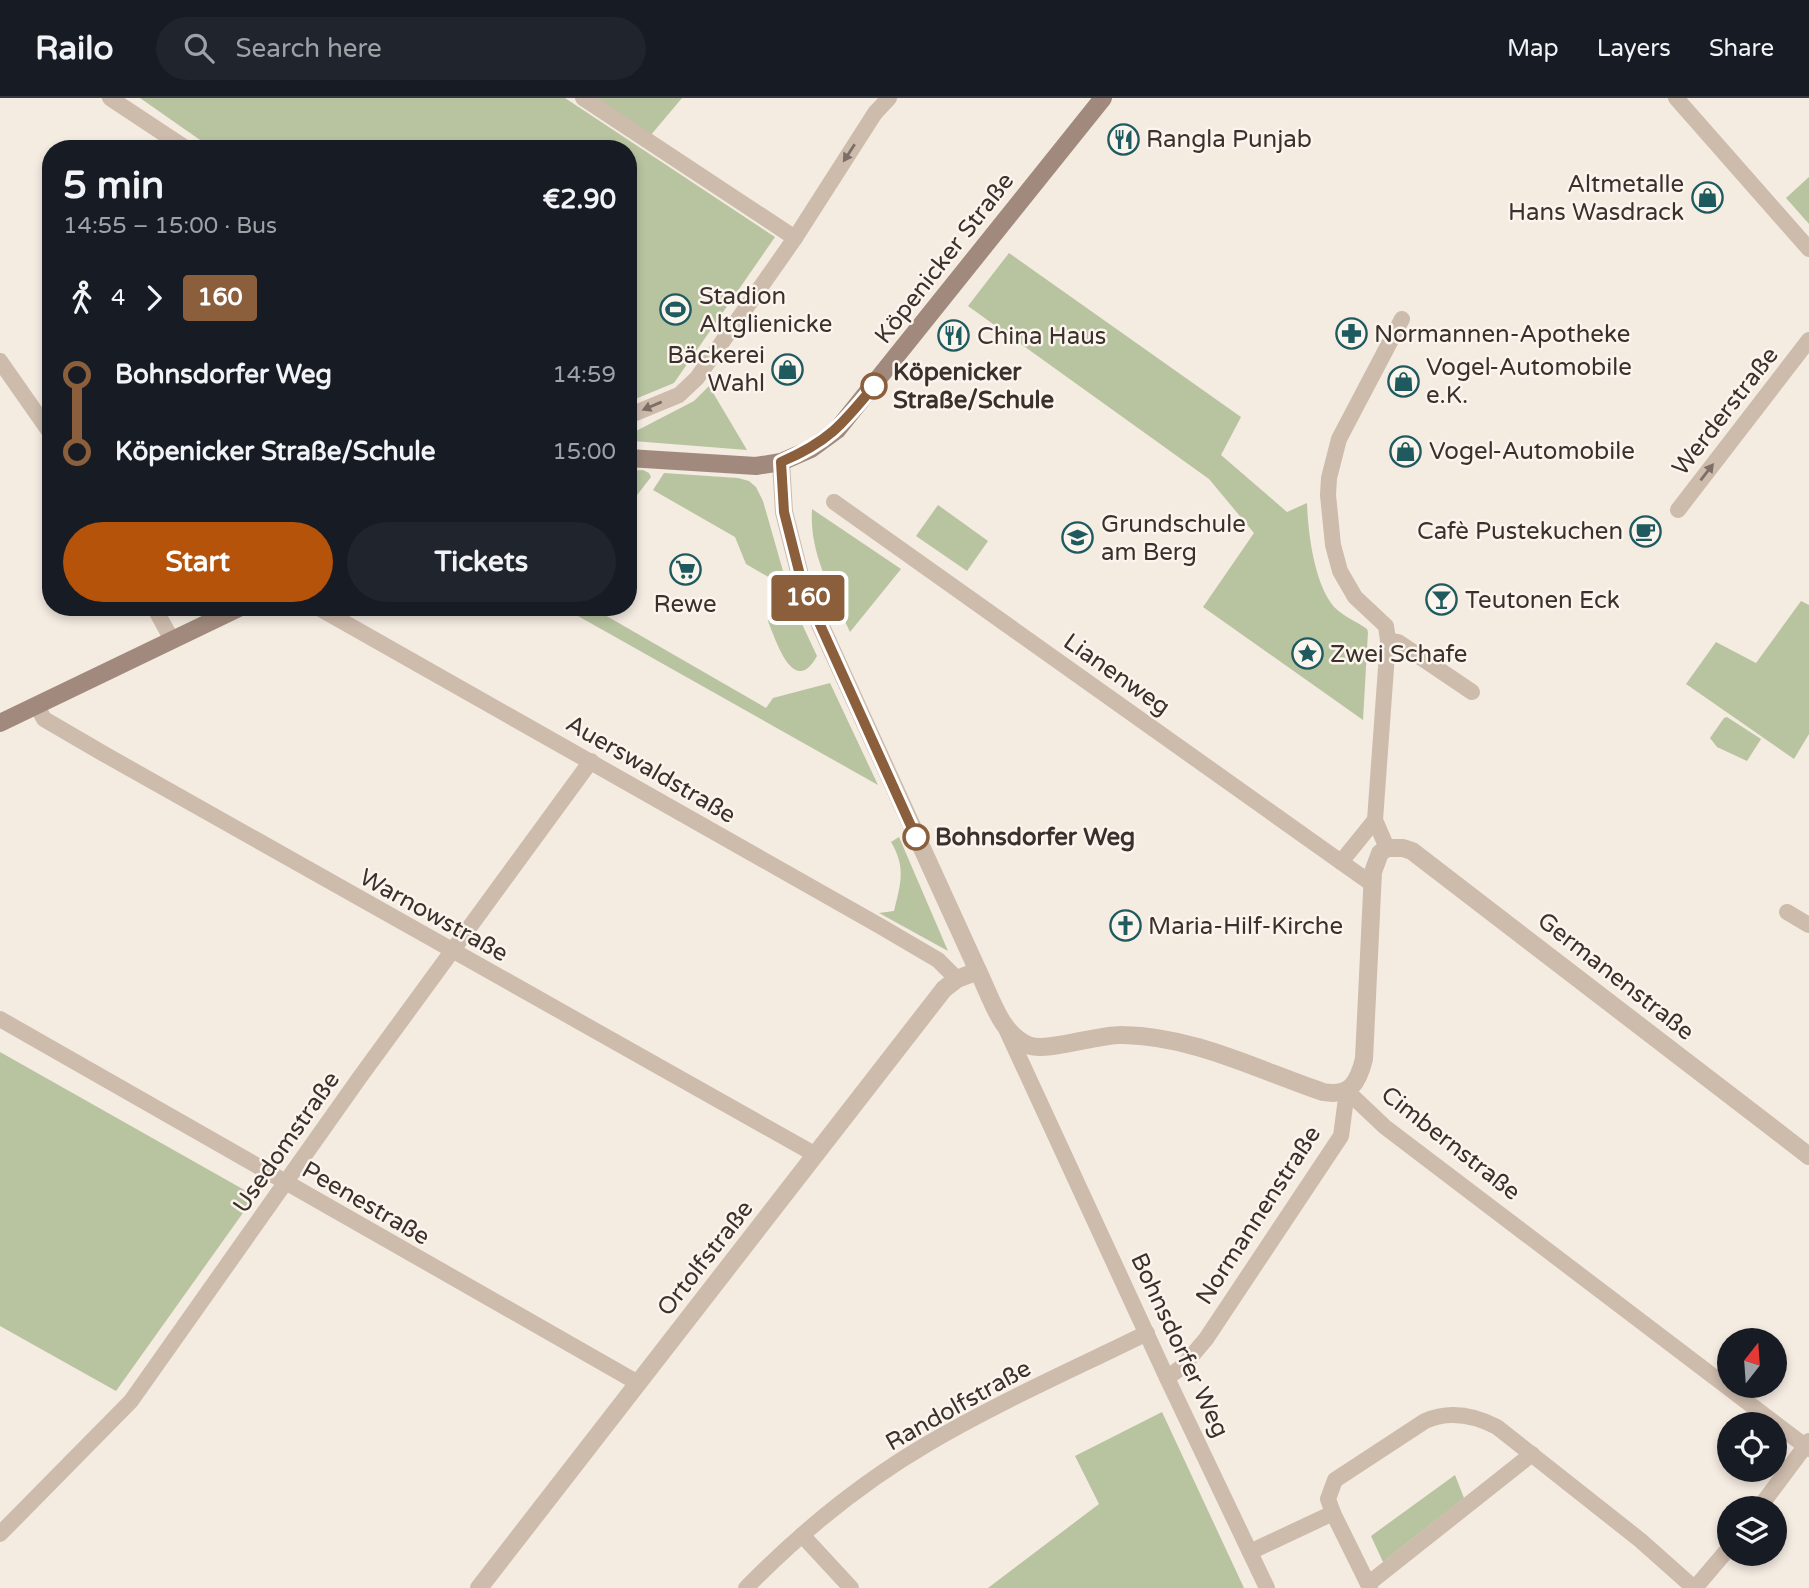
<!DOCTYPE html>
<meta charset="utf-8">
<style>
body{margin:0;font-family:"Varela Round",sans-serif;background:#20242c;color:#f1f3f6;height:100vh;display:flex;flex-direction:column;font-size:26px;white-space:nowrap}
*{box-sizing:border-box;margin:0}
p{font-size:23px;color:#9ea1a6}
.icon{flex:none;width:38px;height:38px;fill:none;stroke:currentColor;stroke-width:2;stroke-linecap:round;stroke-linejoin:round}
.map{position:relative;flex:1;overflow:hidden}
.side{position:absolute;left:42px;top:42px;width:595px;height:476px;display:flex;flex-direction:column;background:#171b24;border-radius:28px;box-shadow:0 4px 10px #0003}
.side>*{flex:none}
.badge{padding:0 14px;border-radius:5px;font-size:24px;line-height:46px}
.needle{width:46px;rotate:17deg}
.tools{position:absolute;left:1717px;top:1230px;display:grid;gap:14px}
.tools a{display:grid;place-items:center;width:70px;height:70px;border-radius:50%;background:#171b24;box-shadow:0 4px 10px #0003;font-size:35px}
.map>.badge{position:absolute;translate:-50% -50%;box-shadow:0 0 0 4px #fff}
.legs{display:flex;align-items:center;gap:10px;height:77px;padding:0 21px;font-size:23px}
.legs p{margin-inline-start:auto}
.head{display:flex;align-items:center;justify-content:space-between;height:119px;padding:0 21px}
h1{font-size:38px;font-weight:700;line-height:52px}
.primary-button{display:flex;gap:14px;margin-top:auto;padding:14px 21px}
.primary-button a{flex:1;height:80px;border-radius:42px;background:#b45309;color:#fff;font-size:28px;font-weight:700;line-height:80px;text-align:center}
.primary-button a+a{background:#20242c;color:#f1f3f6}
ul{padding:0 21px;list-style:none}
li{display:flex;align-items:center;gap:24px;height:77px;font-size:26px}
li i{display:grid;place-items:center;width:10px;height:100%;margin:0 9px;background:currentColor}
li i::after{content:'';width:18px;height:18px;margin:-9px;border:5px solid;border-radius:50%;background:#171b24}
li p{margin-inline-start:auto}
li:first-child i{background:linear-gradient(#0000 50%,currentColor 0)}
li:last-child i{background:linear-gradient(currentColor 50%,#0000 0)}
header{display:flex;align-items:center;gap:42px;box-sizing:border-box;height:98px;padding:0 35px;background:#171b24;border-bottom:2px solid #363941}
header strong{font-size:33px}
nav{display:flex;gap:38px;margin-inline-start:auto;font-size:24px}
.search{width:490px;height:63px;background:#20242c;display:flex;align-items:center;gap:18px;box-sizing:border-box;padding:0 24px;border-radius:38px;color:#9ea1a6;font-size:26px}
.map>svg:first-child{display:block}
</style>
<header>
<strong>Railo</strong>
<div class="search"><svg class="icon" aria-label="search" viewBox="0 0 24 24"><circle cx="10" cy="10" r="6"/><path d="M15 15l6 6"/></svg>Search here</div>
<nav><a>Map</a><a>Layers</a><a>Share</a></nav>
</header>
<div class="map">
<svg width="1809" height="1490" viewBox="0 0 1809 1490">
<rect width="100%" height="100%" fill="#f4ebe1"/>
<g fill="#b8c4a0">
<polygon points="140,0 565,0 775,139 674,285 628,304 628,51 213,51"/>
<polygon points="592,0 682,0 650,38"/>
<polygon points="1809,79 1809,126 1786,100"/>
<path d="M1009,155L1241,319L1221,357L1287,414L1307,405C1308,435 1314,481 1331,505C1338,516 1356,523 1367,531L1368,534L1363,622L1203,509L1254,435L1209,381L968,208Z"/>
<polygon points="709,288 747,352 633,343 633,336 636,333 694,303"/>
<polygon points="643,372 649,375 651,379 634,401 628,400 628,373"/>
<polygon points="664,375 738,380 749,383 756,389 763,403 787,487 784,488 746,466 735,439 653,392"/>
<polygon points="938,407 988,443 967,473 916,438"/>
<path d="M812,411L901,471L850,534C832,494 809,456 812,411Z"/>
<polygon points="1801,503 1809,507 1809,636 1794,661 1686,586 1716,544 1756,565"/>
<path d="M783,506L795,511L817,558C794,600 776,543 768,523L773,511Z"/>
<polygon points="562,509 591,509 766,610 773,600 830,585 878,687"/>
<polygon points="1727,619 1761,641 1747,663 1717,649 1710,640 1724,620"/>
<path d="M899,739L948,853L879,815L894,813C901,785 906,769 891,744Z"/>
<polygon points="0,954 255,1098 116,1293 0,1228"/>
<polygon points="1162,1314 1244,1490 988,1490 1099,1406 1075,1358"/>
<polygon points="1455,1377 1464,1400 1383,1464 1371,1438"/>
</g>
<g fill="none" stroke-linecap="round" stroke-linejoin="round">
<g stroke="#cdbbac" stroke-width="16">
<polyline points="110,0 187,51"/>
<polyline points="583,0 795,140"/>
<polyline points="1676,0 1809,151"/>
<polyline points="0,263 51,336"/>
<polyline points="628,318 679,297 697,280 795,140 875,15 889,0"/>
<polyline points="834,404 1372,786"/>
<polyline points="1678,412 1809,242"/>
<polyline points="154,509 172,542"/>
<polyline points="317,509 880,828 938,862 957,881"/>
<polyline points="1388,542 1398,544 1472,594"/>
<polyline points="37,608 44,621 104,656 816,1057"/>
<polyline points="1387,750 1375,722 1388,542 1386,528 1355,499 1340,473 1333,447 1328,397 1329,380 1339,341 1402,221"/>
<polyline points="1341,764 1375,722"/>
<polyline points="1787,814 1809,827"/>
<polyline points="0,921 638,1285"/>
<polyline points="1007,933 1167,1280 1267,1490"/>
<polyline points="1347,993 1385,1029 1809,1351"/>
<polyline points="1167,1280 1183,1268 1206,1241 1341,1038 1347,993"/>
<polyline points="1759,1410 1809,1343"/>
<polyline points="0,1436 131,1303 360,979 591,663"/>
<polyline points="802,1437 851,1490"/>
<polyline points="1250,1454 1333,1415"/>
<polyline points="1368,1486 1532,1356"/>
<path d="M746,1490C800,1435 862,1384 929,1345C999,1304 1074,1271 1147,1235"/>
<path d="M1370,1490L1333,1415L1328,1401L1335,1382L1425,1323C1450,1312 1474,1317 1497,1329L1640,1442L1694,1490"/>
<polyline points="1695,1490 1729,1450"/>
</g>
<g stroke="#cdbbac" stroke-width="18">
<path d="M781,364L784,414L803,489L978,873C991,899 1000,935 1028,947C1046,955 1097,936 1123,937C1193,938 1258,972 1323,994C1350,999 1358,985 1364,961L1373,774L1380,755L1387,750H1403L1412,753L1809,1058"/>
<polyline points="479,1490 944,891 957,881 978,873"/>
</g>
<g stroke="#a18a7d" stroke-width="18">
<polyline points="628,360 756,368 781,364 811,351 837,332 1103,0"/>
<polyline points="0,625 241,509"/>
</g>
</g>
<defs><path id="oneway-solid" d="M-6-.8H1V-3.2L6.5 0L1 3.2V.8H-6Z" transform="scale(1.75)"/></defs>
<g fill="#7d6f65">
<use href="#oneway-solid" transform="translate(849 55) rotate(123)"/>
<use href="#oneway-solid" transform="translate(652 308) rotate(157)"/>
<use href="#oneway-solid" transform="translate(1707 374) rotate(-52)"/>
</g>
<g fill="none" stroke-linecap="round" stroke-linejoin="round">
<defs>
<path id="line-1" d="M874,288C842,327 828,344 781,364L784,414L803,489L916,739"/>
</defs>
<use href="#line-1" stroke="#fff" stroke-width="16"/>
<use href="#line-1" stroke="#8b5e3c" stroke-width="10"/>
</g>
<defs>
<symbol id="restaurant-ring" viewBox="-11 -11 22 22"><circle r="9.5" fill="#fbf5ee" stroke="#1f5a5e" stroke-width="1.5"/><path d="M-5-6h1v4h1v-4h1v4h1v-4h1v5L-1.5 .5V6h-2V.5L-5-1ZM5-6V6H3V1.5H1.5Q1.5-4 5-6Z" fill="#1f5a5e"/></symbol>
<symbol id="shop-ring" viewBox="-11 -11 22 22"><circle r="9.5" fill="#fbf5ee" stroke="#1f5a5e" stroke-width="1.5"/><path d="M-5-2.5h2.3a2.7 3.5 0 0 1 5.4 0H5L5.5 6h-11ZM-1.5-2.5h3a1.5 2.3 0 0 0-3 0Z" fill="#1f5a5e"/></symbol>
<symbol id="stadium-ring" viewBox="-11 -11 22 22"><circle r="9.5" fill="#fbf5ee" stroke="#1f5a5e" stroke-width="1.5"/><path d="M0-5a6.5 5 0 1 0 0 10a6.5 5 0 1 0 0-10ZM-3.5-1.8h7v3.6h-7Z" fill="#1f5a5e"/></symbol>
<symbol id="pharmacy-ring" viewBox="-11 -11 22 22"><circle r="9.5" fill="#fbf5ee" stroke="#1f5a5e" stroke-width="1.5"/><path d="M-2-6h4v4h4v4h-4v4h-4v-4h-4v-4h4Z" fill="#1f5a5e"/></symbol>
<symbol id="cafe-ring" viewBox="-11 -11 22 22"><circle r="9.5" fill="#fbf5ee" stroke="#1f5a5e" stroke-width="1.5"/><path d="M-5.5-4.5H6V0H3Q3 3.5 0 3.5H-2.5Q-5.5 3.5-5.5 0ZM3-3.2v2h1.7v-2ZM-6 4.5H4V6H-6Z" fill="#1f5a5e"/></symbol>
<symbol id="school-ring" viewBox="-11 -11 22 22"><circle r="9.5" fill="#fbf5ee" stroke="#1f5a5e" stroke-width="1.5"/><path d="M0-5L7-2L0 1L-7-2ZM-4 1L0 2.5L4 1V4Q0 6-4 4Z" fill="#1f5a5e"/></symbol>
<symbol id="supermarket-ring" viewBox="-11 -11 22 22"><circle r="9.5" fill="#fbf5ee" stroke="#1f5a5e" stroke-width="1.5"/><path d="M-6-5.5h2.5l.6 2H6L4.5 2H-2.5L-4.4-4H-6ZM-1.5 3.2a1.3 1.3 0 1 0 .1 0ZM3 3.2a1.3 1.3 0 1 0 .1 0Z" fill="#1f5a5e"/></symbol>
<symbol id="bar-ring" viewBox="-11 -11 22 22"><circle r="9.5" fill="#fbf5ee" stroke="#1f5a5e" stroke-width="1.5"/><path d="M-6-5H6L.8 .8V4.5H3.5V6h-7V4.5H-.8V.8Z" fill="#1f5a5e"/></symbol>
<symbol id="sight-ring" viewBox="-11 -11 22 22"><circle r="9.5" fill="#fbf5ee" stroke="#1f5a5e" stroke-width="1.5"/><path d="M0-6L1.8-2.2L6-1.7L2.9 1.2L3.7 5.4L0 3.3L-3.7 5.4L-2.9 1.2L-6-1.7L-1.8-2.2Z" fill="#1f5a5e"/></symbol>
<symbol id="church-ring" viewBox="-11 -11 22 22"><circle r="9.5" fill="#fbf5ee" stroke="#1f5a5e" stroke-width="1.5"/><path d="M-1.2-6h2.4v3.5h3.3v2.4h-3.3V6h-2.4V-.1h-3.3v-2.4h3.3Z" fill="#1f5a5e"/></symbol>
</defs>
<g fill-rule="evenodd">
<use href="#restaurant-ring" x="1106" y="24" width="35" height="35"/>
<use href="#shop-ring" x="1690" y="82" width="35" height="35"/>
<use href="#stadium-ring" x="658" y="194" width="35" height="35"/>
<use href="#pharmacy-ring" x="1334" y="218" width="35" height="35"/>
<use href="#restaurant-ring" x="936" y="220" width="35" height="35"/>
<use href="#shop-ring" x="770" y="254" width="35" height="35"/>
<use href="#shop-ring" x="1386" y="266" width="35" height="35"/>
<use href="#shop-ring" x="1388" y="336" width="35" height="35"/>
<use href="#cafe-ring" x="1628" y="416" width="35" height="35"/>
<use href="#school-ring" x="1060" y="422" width="35" height="35"/>
<use href="#supermarket-ring" x="668" y="454" width="35" height="35"/>
<use href="#bar-ring" x="1424" y="484" width="35" height="35"/>
<use href="#sight-ring" x="1290" y="538" width="35" height="35"/>
<use href="#church-ring" x="1108" y="810" width="35" height="35"/>
</g>
<g fill="#fff" stroke="#8b5e3c" stroke-width="3.5">
<circle cx="874" cy="288" r="12"/>
<circle cx="916" cy="739" r="12"/>
</g>
<g text-anchor="middle" stroke-width="5" stroke-linejoin="round" paint-order="stroke">
<g font-size="24" fill="#3b302b" stroke="#fbf5ee" text-anchor="start">
<text x="1146" y="49">Rangla Punjab</text>
<text x="1684" y="94" text-anchor="end">Altmetalle<tspan x="1684" dy="28">Hans Wasdrack</tspan></text>
<text x="699" y="206">Stadion<tspan x="699" dy="28">Altglienicke</tspan></text>
<text x="1374" y="244">Normannen-Apotheke</text>
<text x="977" y="246">China Haus</text>
<text x="765" y="265" text-anchor="end">Bäckerei<tspan x="765" dy="28">Wahl</tspan></text>
<text x="1426" y="277">Vogel-Automobile<tspan x="1426" dy="28">e.K.</tspan></text>
<text x="1429" y="361">Vogel-Automobile</text>
<text x="1101" y="434">Grundschule<tspan x="1101" dy="28">am Berg</tspan></text>
<text x="1623" y="441" text-anchor="end">Cafè Pustekuchen</text>
<text x="1465" y="510">Teutonen Eck</text>
<text x="685" y="514" text-anchor="middle">Rewe</text>
<text x="1330" y="564">Zwei Schafe</text>
<text x="1148" y="836">Maria-Hilf-Kirche</text>
</g>
<g font-size="24" fill="#3b302b" stroke="#fbf5ee">
<text transform="translate(944 160) rotate(-52)" y="8">Köpenicker Straße</text>
<text transform="translate(1725 313) rotate(-52)" y="8">Werderstraße</text>
<text transform="translate(1117 576) rotate(35)" y="8">Lianenweg</text>
<text transform="translate(651 671) rotate(30)" y="8">Auerswaldstraße</text>
<text transform="translate(434 817) rotate(29)" y="8">Warnowstraße</text>
<text transform="translate(1616 878) rotate(38)" y="8">Germanenstraße</text>
<text transform="translate(286 1044) rotate(-55)" y="8">Usedomstraße</text>
<text transform="translate(1451 1045) rotate(38)" y="8">Cimbernstraße</text>
<text transform="translate(366 1105) rotate(30)" y="8">Peenestraße</text>
<text transform="translate(1258 1117) rotate(-57)" y="8">Normannenstraße</text>
<text transform="translate(705 1160) rotate(-52)" y="8">Ortolfstraße</text>
<text transform="translate(1180 1247) rotate(65)" y="8">Bohnsdorfer Weg</text>
<text transform="translate(958 1307) rotate(-29)" y="8">Randolfstraße</text>
</g>
<g font-size="24" font-weight="bold" fill="#3b302b" stroke="#fbf5ee" text-anchor="start">
<text x="893" y="282">Köpenicker<tspan x="893" dy="28">Straße/Schule</tspan></text>
<text x="935" y="747">Bohnsdorfer Weg</text>
</g>
</g>
</svg>
<div class="tools">
<a><svg class="needle" viewBox="-14 -14 28 28"><path d="M0-13l5 13h-10z" fill="#e53935"/><path d="M0 13l5-13h-10z" fill="#9ea1a6"/></svg></a>
<a><svg class="icon" aria-label="locate" viewBox="0 0 24 24"><circle cx="12" cy="12" r="6"/><path d="M12 2v4M12 18v4M2 12h4M18 12h4"/></svg></a>
<a><svg class="icon" aria-label="layers" viewBox="0 0 24 24"><path d="M12 4l9 5-9 5-9-5zM3 14l9 5 9-5"/></svg></a>
</div>
<b class="badge" style="left:808px;top:500px;background:#8b5e3c;color:#fff">160</b>
<section class="side">
<div class="head"><div><h1>5 min</h1><p>14:55 – 15:00 · Bus</p></div><b>€2.90</b></div>
<div class="legs"><svg class="icon" aria-label="walk" viewBox="0 0 24 24"><circle cx="13" cy="4" r="2"/><path d="M13 8l-2 6 4 7M11 14l-3 7M7 12l3-4h3l4 4"/></svg>4<svg class="icon" aria-label="forward" viewBox="0 0 24 24"><path d="M9 5l7 7-7 7"/></svg><b class="badge" style="background:#8b5e3c;color:#fff">160</b></div>
<ul>
<li><i style="color:#8b5e3c"></i><b>Bohnsdorfer Weg</b><p>14:59</p></li>
<li><i style="color:#8b5e3c"></i><b>Köpenicker Straße/Schule</b><p>15:00</p></li>
</ul>
<div class="primary-button"><a>Start</a><a>Tickets</a></div>
</section>
</div>
